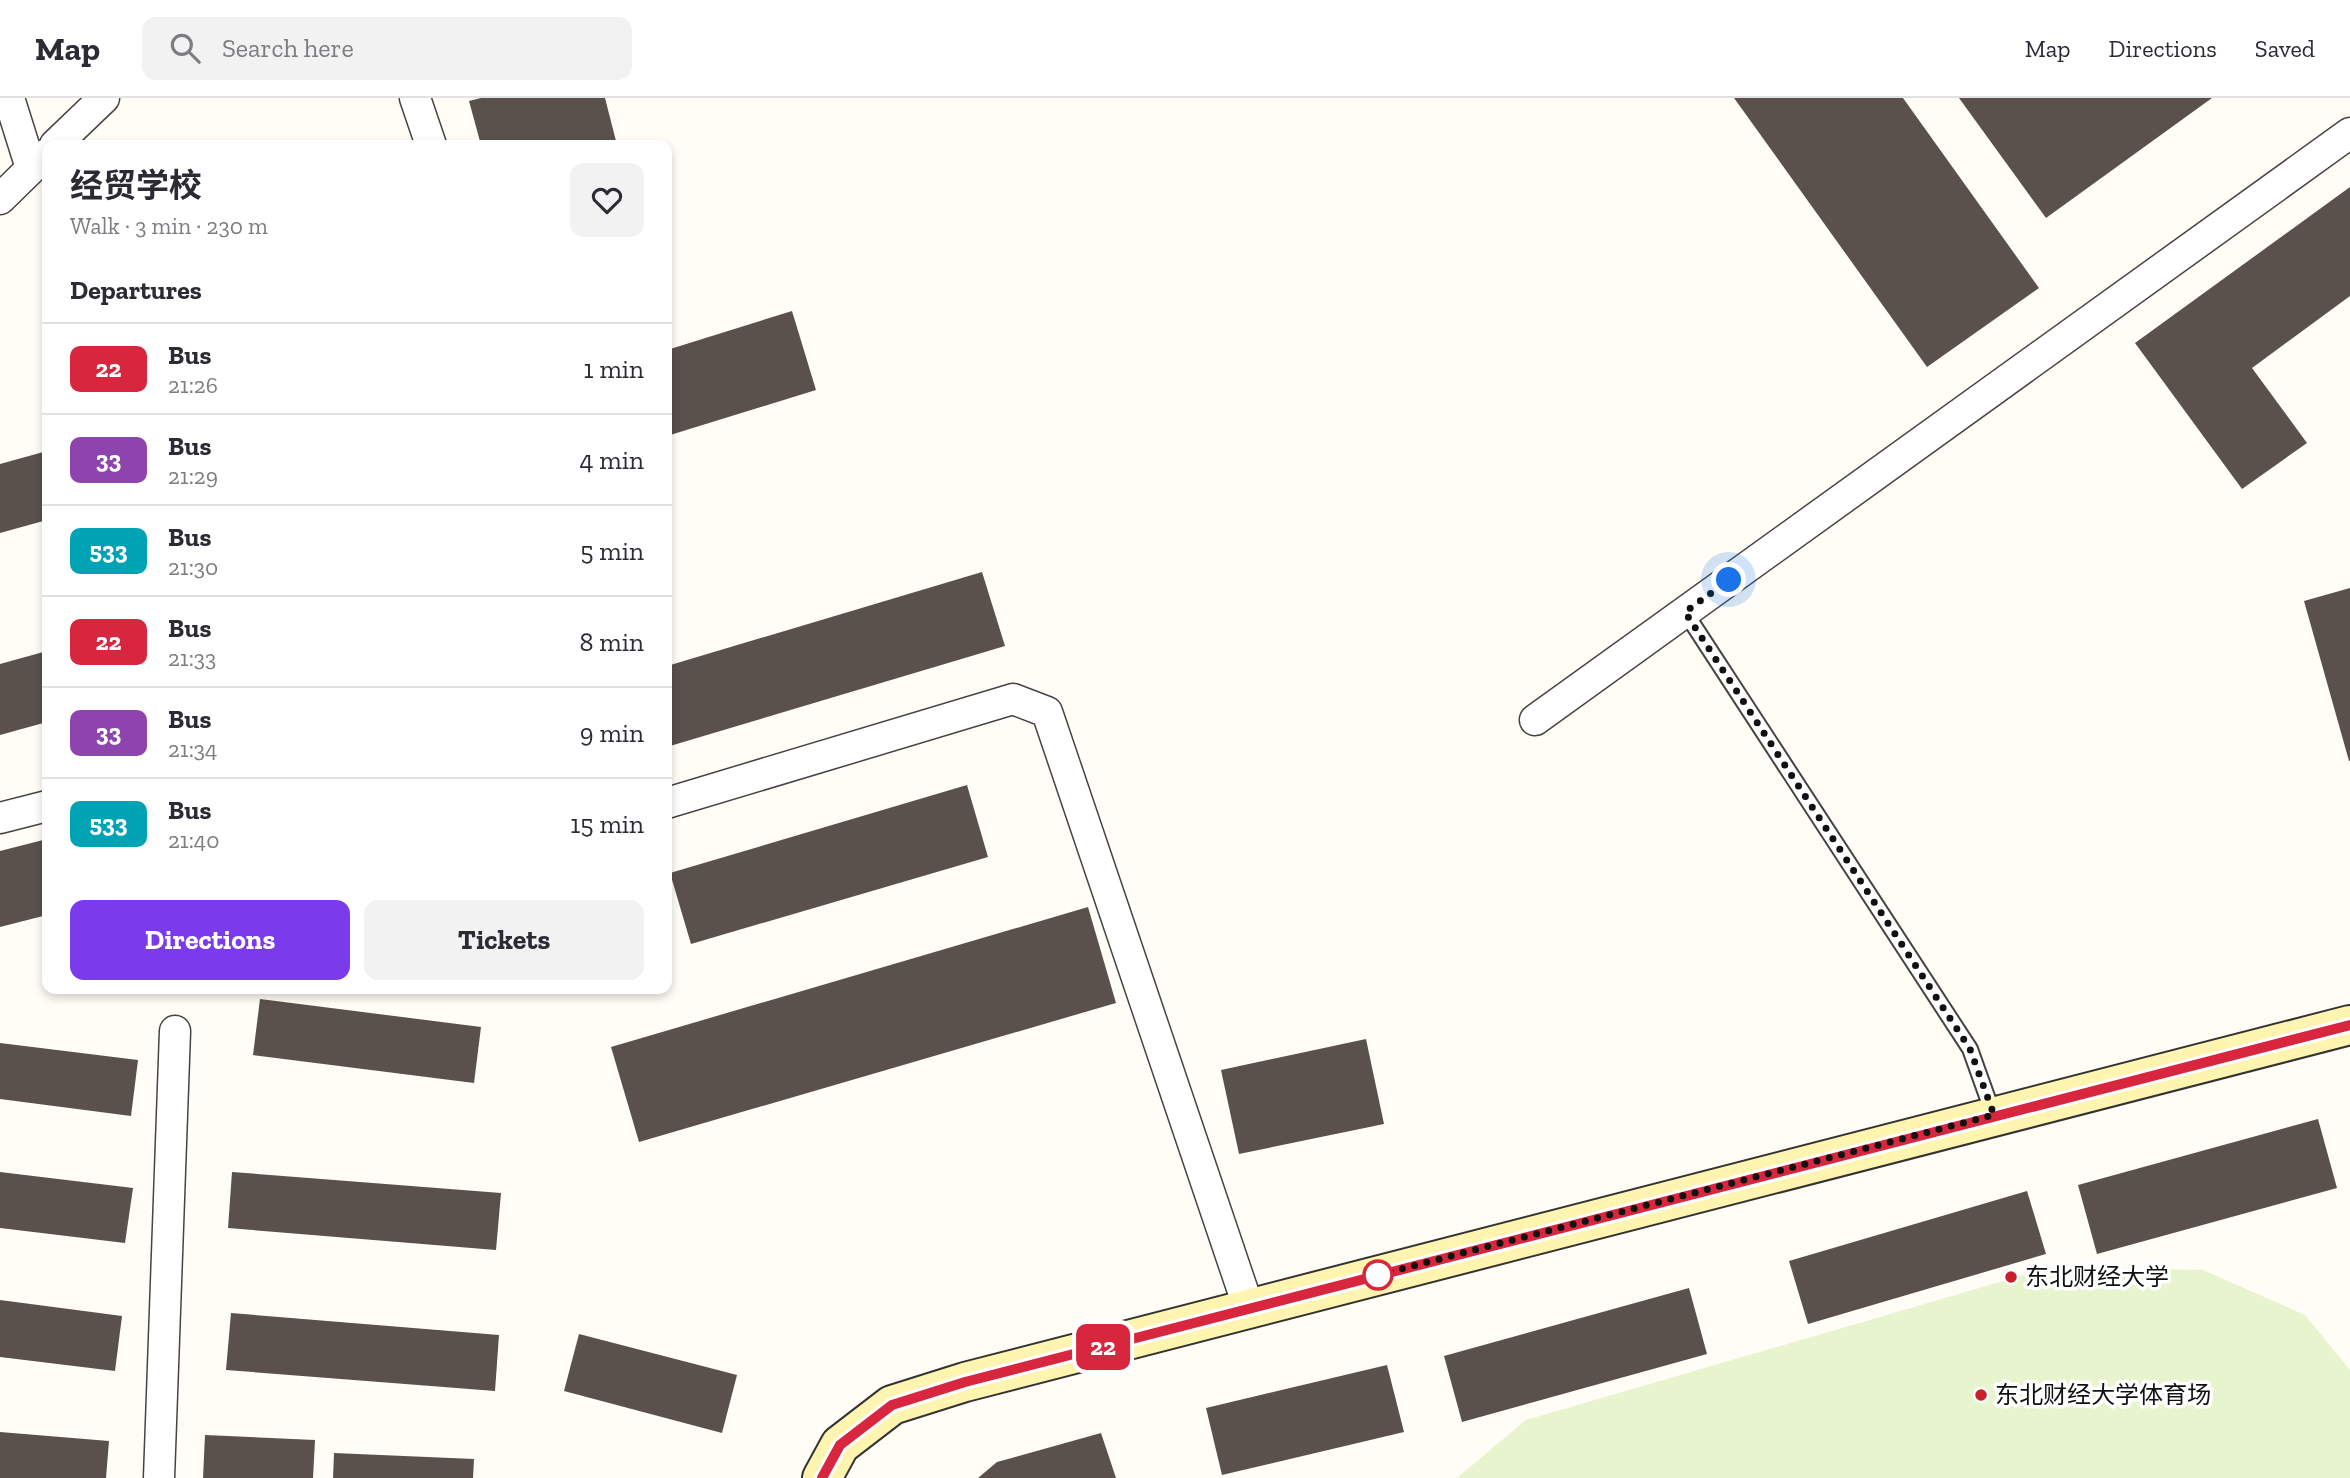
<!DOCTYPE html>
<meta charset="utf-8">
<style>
body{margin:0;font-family:"Zilla Slab","Noto Sans SC",serif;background:#f2f2f3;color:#2b2b33;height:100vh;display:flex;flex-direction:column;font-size:26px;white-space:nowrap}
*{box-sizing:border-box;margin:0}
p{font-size:23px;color:#7c7c81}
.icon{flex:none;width:38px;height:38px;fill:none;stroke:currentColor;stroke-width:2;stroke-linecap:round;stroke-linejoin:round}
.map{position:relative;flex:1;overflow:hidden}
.drawer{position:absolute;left:42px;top:42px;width:630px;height:854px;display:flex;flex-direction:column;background:#fff;border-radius:14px;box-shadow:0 4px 10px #0003}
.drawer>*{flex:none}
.badge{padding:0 14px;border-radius:10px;font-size:24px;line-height:46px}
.you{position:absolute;width:35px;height:35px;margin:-18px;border:5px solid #fff;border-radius:50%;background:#1a73e8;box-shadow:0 0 0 10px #1a73e833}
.map>.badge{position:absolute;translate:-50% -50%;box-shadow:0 0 0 4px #fff}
h2{padding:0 28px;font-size:26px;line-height:63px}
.round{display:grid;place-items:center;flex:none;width:74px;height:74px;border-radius:14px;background:#f2f2f3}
.headline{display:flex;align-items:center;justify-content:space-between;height:119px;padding:0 28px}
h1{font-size:33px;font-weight:700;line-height:52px}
.primary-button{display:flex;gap:14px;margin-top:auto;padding:14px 28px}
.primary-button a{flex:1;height:80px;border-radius:14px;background:#7c3aed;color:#fff;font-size:28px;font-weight:700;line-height:80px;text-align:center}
.primary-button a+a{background:#f2f2f3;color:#2b2b33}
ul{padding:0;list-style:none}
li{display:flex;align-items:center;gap:21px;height:91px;padding:0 28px;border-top:2px solid #e1e1e2}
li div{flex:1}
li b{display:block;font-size:26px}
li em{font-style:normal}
li .badge{min-width:77px;font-weight:700;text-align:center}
header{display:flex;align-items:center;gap:42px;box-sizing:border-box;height:98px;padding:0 35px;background:#fff;border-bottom:2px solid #e1e1e2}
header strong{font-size:33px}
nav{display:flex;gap:38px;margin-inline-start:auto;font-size:24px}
.search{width:490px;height:63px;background:#f2f2f3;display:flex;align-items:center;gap:18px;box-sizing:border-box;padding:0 24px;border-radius:14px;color:#7c7c81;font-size:26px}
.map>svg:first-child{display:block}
</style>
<header>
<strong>Map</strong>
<div class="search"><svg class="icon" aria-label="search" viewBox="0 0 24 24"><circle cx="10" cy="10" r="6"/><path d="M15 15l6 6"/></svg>Search here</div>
<nav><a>Map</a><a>Directions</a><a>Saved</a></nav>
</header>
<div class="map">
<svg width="2350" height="1380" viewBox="0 0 2350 1380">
<rect width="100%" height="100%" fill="#fffdf5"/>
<polygon fill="#e7f4cd" points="2055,1168 2203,1172 2305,1217 2350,1272 2350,1380 1457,1380 1526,1322"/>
<g fill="#5a514c">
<polygon points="481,0 605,0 617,47 481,47 469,3"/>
<polygon points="1734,0 1903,0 2039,190 1927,269"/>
<polygon points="1959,0 2212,0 2046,120"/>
<polygon points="2350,89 2350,198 2252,270 2307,345 2242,391 2135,245"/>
<polygon points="792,213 816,292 667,338 667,252"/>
<polygon points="47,353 47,422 0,435 0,366"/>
<polygon points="982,474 1005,548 670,648 667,637 667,568"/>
<polygon points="2350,490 2350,663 2349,663 2304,503"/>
<polygon points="47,553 47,624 0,637 0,566"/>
<polygon points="967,687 988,759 691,846 670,775"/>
<polygon points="47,741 47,817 0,829 0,753"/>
<polygon points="1088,809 1116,905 639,1044 611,949"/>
<polygon points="260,901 481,929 474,985 253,957"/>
<polygon points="1366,941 1384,1026 1239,1056 1221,972"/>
<polygon points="0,945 138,962 131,1018 0,1001"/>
<polygon points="2318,1021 2337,1090 2097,1156 2078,1087"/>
<polygon points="0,1074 133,1090 125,1145 0,1130"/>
<polygon points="232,1074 501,1095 496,1152 228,1130"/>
<polygon points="2027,1093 2046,1156 1808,1226 1789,1163"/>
<polygon points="1689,1190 1707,1256 1462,1324 1444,1258"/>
<polygon points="0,1202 122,1218 115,1273 0,1259"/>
<polygon points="231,1215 499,1237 495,1293 226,1272"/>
<polygon points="579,1236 737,1277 722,1335 564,1293"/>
<polygon points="1387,1267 1404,1334 1222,1377 1206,1310"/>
<polygon points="0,1334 109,1343 106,1380 0,1380"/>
<polygon points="1101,1335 1116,1380 978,1380 997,1364"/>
<polygon points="205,1337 315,1342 313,1380 203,1380"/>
<polygon points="334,1355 474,1361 473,1380 333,1380"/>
</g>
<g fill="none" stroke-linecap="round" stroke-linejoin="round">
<defs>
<polyline id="lane" points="1685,514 1970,951 1994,1018"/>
<g id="street">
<polyline points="9,0 31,70"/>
<polyline points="415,0 431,47"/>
<polyline points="55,47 104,0"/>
<polyline points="0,101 45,57"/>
<polyline points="1535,622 2350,35"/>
<polyline points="667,705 1013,601 1047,614 1249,1211"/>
<polyline points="0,720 47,708"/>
<polyline points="159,1380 175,933"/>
</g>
<polyline id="secondary" points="822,1380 840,1347 892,1307 965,1284 2350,927"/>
</defs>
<use href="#lane" stroke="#444" stroke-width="18"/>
<use href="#street" stroke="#444" stroke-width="33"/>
<use href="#secondary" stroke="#333" stroke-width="42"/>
<use href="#lane" stroke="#fff" stroke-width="14"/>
<use href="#street" stroke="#fff" stroke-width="30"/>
<use href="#secondary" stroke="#fff5b0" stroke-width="38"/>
</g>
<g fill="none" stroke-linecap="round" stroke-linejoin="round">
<defs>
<polyline id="line" points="822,1380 840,1347 892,1307 965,1284 2350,927"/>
</defs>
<use href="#line" stroke="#fff" stroke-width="16"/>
<use href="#line" stroke="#d7263d" stroke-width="10"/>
<polyline stroke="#111" stroke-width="7" stroke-dasharray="0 12.6" points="1378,1177 1994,1017 1970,951 1685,514 1729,482"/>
</g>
<circle fill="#fff" stroke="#d7263d" stroke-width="3.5" cx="1378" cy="1177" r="14"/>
<g fill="#cc1e29" stroke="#fff" stroke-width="2.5">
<circle cx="2011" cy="1179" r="7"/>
<circle cx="1981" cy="1297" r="7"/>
</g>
<g text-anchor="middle" stroke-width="7" stroke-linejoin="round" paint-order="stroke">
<g font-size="24" fill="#111" stroke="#fff" text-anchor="start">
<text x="2025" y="1187">东北财经大学</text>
<text x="1995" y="1305">东北财经大学体育场</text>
</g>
</g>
</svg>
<div class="you" style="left:1729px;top:482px"></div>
<b class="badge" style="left:1103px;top:1249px;background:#d7263d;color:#fff">22</b>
<section class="drawer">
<div class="headline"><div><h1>经贸学校</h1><p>Walk · 3 min · 230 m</p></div><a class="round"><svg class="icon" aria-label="heart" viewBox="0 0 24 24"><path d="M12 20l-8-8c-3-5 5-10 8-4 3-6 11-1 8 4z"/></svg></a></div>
<h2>Departures</h2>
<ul>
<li><span class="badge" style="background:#d7263d;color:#fff">22</span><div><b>Bus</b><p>21:26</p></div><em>1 min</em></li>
<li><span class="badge" style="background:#8e44ad;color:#fff">33</span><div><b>Bus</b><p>21:29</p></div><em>4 min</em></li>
<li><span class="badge" style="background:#00a3b4;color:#fff">533</span><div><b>Bus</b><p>21:30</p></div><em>5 min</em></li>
<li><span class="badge" style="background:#d7263d;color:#fff">22</span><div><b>Bus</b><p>21:33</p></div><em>8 min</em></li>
<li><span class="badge" style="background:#8e44ad;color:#fff">33</span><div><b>Bus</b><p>21:34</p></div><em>9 min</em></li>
<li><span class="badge" style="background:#00a3b4;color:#fff">533</span><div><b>Bus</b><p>21:40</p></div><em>15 min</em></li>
</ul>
<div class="primary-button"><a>Directions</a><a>Tickets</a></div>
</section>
</div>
